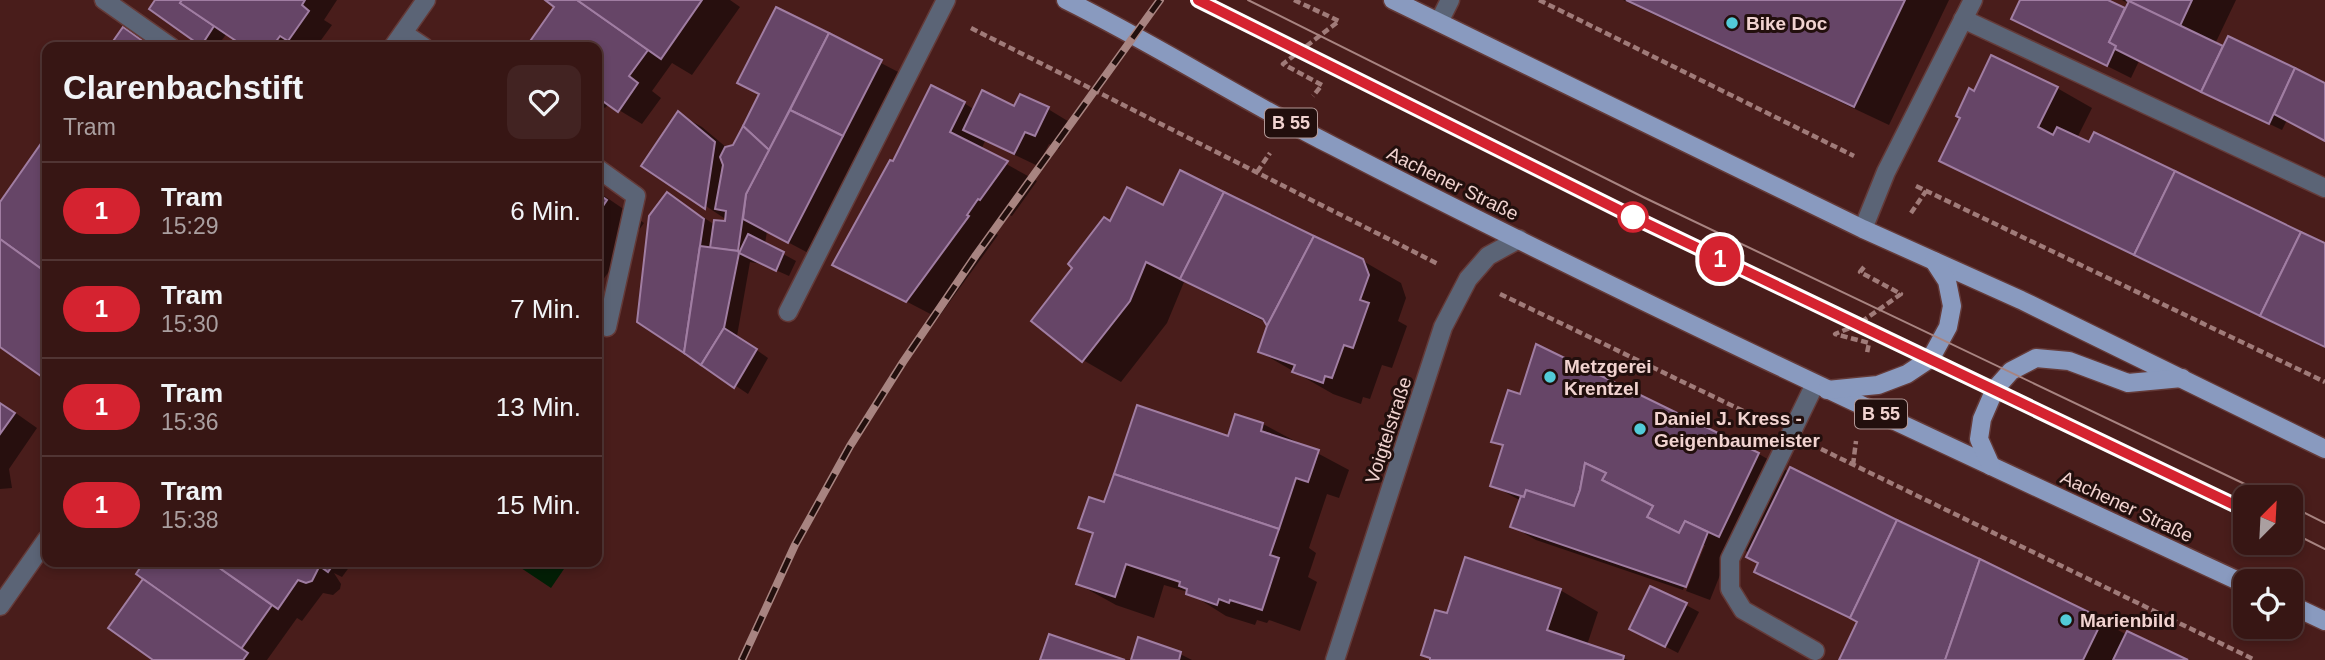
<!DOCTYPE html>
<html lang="de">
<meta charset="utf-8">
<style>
body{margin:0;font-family:Helvetica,sans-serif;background:#422322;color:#f1f3f6;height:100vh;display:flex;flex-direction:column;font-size:26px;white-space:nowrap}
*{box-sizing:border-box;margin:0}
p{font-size:23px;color:#aa9fa0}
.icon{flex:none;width:38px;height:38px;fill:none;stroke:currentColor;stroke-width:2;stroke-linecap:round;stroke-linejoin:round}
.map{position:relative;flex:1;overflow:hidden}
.panel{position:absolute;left:42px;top:42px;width:560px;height:525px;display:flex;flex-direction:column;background:#371614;border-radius:14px;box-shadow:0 4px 10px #0003,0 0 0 2px #513534}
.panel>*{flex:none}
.badge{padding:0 14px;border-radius:23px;font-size:24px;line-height:46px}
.needle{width:46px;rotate:24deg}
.tools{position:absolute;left:2233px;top:485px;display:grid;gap:14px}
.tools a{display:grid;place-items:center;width:70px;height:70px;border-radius:14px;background:#371614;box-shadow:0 4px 10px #0003,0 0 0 2px #513534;font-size:35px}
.map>.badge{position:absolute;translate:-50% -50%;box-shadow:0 0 0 4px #fff}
.round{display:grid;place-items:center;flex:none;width:74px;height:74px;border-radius:14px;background:#422322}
.head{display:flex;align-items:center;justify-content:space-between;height:119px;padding:0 21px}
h1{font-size:33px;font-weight:800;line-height:52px}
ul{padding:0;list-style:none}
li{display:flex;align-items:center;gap:21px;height:98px;padding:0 21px;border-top:2px solid #513534}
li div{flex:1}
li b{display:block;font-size:26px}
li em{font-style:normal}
li .badge{min-width:77px;font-weight:700;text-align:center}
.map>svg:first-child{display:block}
</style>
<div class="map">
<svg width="2325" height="660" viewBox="0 0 2325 660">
<rect width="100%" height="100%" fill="#491d1b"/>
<polygon fill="#031f06" points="512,562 560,562 566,566 551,588"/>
<g fill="#0007">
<polygon points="157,0 337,0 324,20 332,25 316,47 248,47 227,33 217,47 207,47"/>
<polygon points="548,0 730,0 740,7 692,75 672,63 652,91 661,98 642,124 609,104 605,108 597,103 597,47 529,46 557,6"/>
<polygon points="1623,0 1949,0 1889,125"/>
<polygon points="2022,0 2104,0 2126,10 2129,4 2122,0 2236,0 2215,44 2224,49 2229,39 2325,85 2325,140 2287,120 2282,130 2139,61 2131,78 2013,19"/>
<polygon points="777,9 904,75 812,255 767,231 765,244 796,261 789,276 762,264 750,262 737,336 768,358 748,394 639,321 668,194 715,225 727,223 727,220 644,165 678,114 702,127 727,148 734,147 761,94"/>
<polygon points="2057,88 2092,108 2077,138 2325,245 2325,348 1976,180 1941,160 1975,93"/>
<polygon points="964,103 975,110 1048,109 1071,123 1059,149 1049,144 1038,166 985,141 981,150 1037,181 1012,216 1009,215 996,234 998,235 938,318 835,264 894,163"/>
<polygon points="47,138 47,377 0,345 0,205"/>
<polygon points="597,191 644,223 597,288"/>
<polygon points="1164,207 1363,261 1401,283 1406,298 1398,321 1407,326 1392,368 1382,365 1370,399 1363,397 1361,404 1333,394 1260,352 1269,326 1267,323 1184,282 1167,323 1121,382 1083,360 1111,223"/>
<polygon points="1537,347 1759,454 1789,472 2102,621 2127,635 2184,660 1841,660 1858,620 1790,587 1790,590 1756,571 1760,563 1750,553 1732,545 1710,600 1686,591 1705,545 1701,545 1683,590 1536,540 1513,527 1523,502 1492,485 1504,447 1493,441 1521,396"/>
<polygon points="0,402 37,428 9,469 12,488 0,489"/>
<polygon points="1263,424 1349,470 1339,498 1327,494 1309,548 1316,553 1308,577 1317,582 1300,631 1269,620 1267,623 1257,620 1255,625 1226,616 1188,592 1164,585 1154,618 1116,605 1078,584 1094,536 1080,527 1106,504 1229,438"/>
<polygon points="146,562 353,562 342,577 334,573 341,584 340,589 333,595 323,593 302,621 297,618 267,660 156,660 145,579 138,573"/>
<polygon points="1560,590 1598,612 1587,645 1628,660 1432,660 1423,654 1448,615"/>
<polygon points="1686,605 1699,612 1678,653 1643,635"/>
<polygon points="1180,654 1192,660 1132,660"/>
</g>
<g fill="#664567" stroke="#a07da2" stroke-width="2">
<polygon points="155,0 182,0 180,3 214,26 201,46 149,9"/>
<polygon points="182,0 305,0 302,5 309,11 288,41 280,36 272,47 245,47 180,3"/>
<polygon points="545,0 577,0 648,50 629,76 638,83 618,112 597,97 597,47 526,47 554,7"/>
<polygon points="577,0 702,0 661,59"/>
<polygon points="1626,0 1905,0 1854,107"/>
<polygon points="2020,0 2108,0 2125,8 2109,42 2116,46 2107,66 2011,19"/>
<polygon points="2126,0 2192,0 2180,26"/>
<polygon points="2129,1 2223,46 2201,92 2115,49 2116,46 2109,42"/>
<polygon points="776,7 829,33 769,150 743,126 759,94 737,83"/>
<polygon points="123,27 151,47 109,47"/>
<polygon points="829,33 882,60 843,136 790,110"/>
<polygon points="2228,36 2295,68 2269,124 2201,92"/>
<polygon points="1991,55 2058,87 2038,127 2053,135 2057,127 2089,142 2094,132 2175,171 2134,255 1939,161 1960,118 1956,116 1969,88 1974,91"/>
<polygon points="2295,68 2325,83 2325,141 2274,114"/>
<polygon points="931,85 965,102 950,132 1008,161 980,200 978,199 967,215 969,216 906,302 832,265 890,160 893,161"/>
<polygon points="982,90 1014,106 1020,94 1049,107 1035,136 1025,132 1014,154 963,130"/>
<polygon points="790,110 843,136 788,243 743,219 746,194"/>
<polygon points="678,111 715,142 705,209 641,166"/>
<polygon points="743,126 769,150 746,194 738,251 710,248 714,220 725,221 726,211 715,209 723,165 720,157 725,147 733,145"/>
<polygon points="47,135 47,273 0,239 0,202"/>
<polygon points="1180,170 1224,192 1180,279 1146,262 1130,301 1082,362 1031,321 1072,268 1068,264 1104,217 1110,221 1127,187 1163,205"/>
<polygon points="2175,171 2301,232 2260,316 2134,255"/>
<polygon points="667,192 704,219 684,353 637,322 649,216"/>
<polygon points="1224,192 1314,236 1267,326 1263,319 1180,279"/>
<polygon points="597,193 607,200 597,215"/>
<polygon points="2301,232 2325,243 2325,347 2260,316"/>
<polygon points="748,234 784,252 776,271 739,253"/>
<polygon points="1314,236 1363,259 1369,275 1360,300 1369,303 1353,348 1344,345 1332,378 1325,376 1323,383 1292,372 1295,365 1258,352 1267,326"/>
<polygon points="0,239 47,273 47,367 41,376 0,347"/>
<polygon points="700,246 738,251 739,253 724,328 701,365 684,353"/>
<polygon points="724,328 757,349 734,388 701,365"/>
<polygon points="1536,344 1759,453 1719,537 1685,521 1679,533 1647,517 1653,506 1602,480 1606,473 1585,463 1580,490 1574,506 1526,490 1524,497 1490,486 1503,445 1491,442 1508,390 1520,394"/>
<polygon points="0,403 15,413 0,434"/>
<polygon points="1137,405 1228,436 1235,414 1263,423 1261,431 1319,450 1308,482 1296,478 1279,529 1114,474"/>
<polygon points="1585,463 1606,473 1602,480 1653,506 1647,517 1679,533 1685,521 1708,532 1686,587 1510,527 1521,496 1524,497 1526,490 1574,506 1580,490"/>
<polygon points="1790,467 1897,520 1850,618 1754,572 1758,563 1746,557"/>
<polygon points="1114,474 1279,529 1270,555 1279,558 1262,610 1230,600 1229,603 1219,599 1217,605 1186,594 1187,589 1179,586 1180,582 1126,564 1115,597 1076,584 1093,533 1078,528 1089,497 1104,502"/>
<polygon points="1897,520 1980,559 1945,660 1839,660 1857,622 1850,618"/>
<polygon points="1465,557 1561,589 1547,630 1624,656 1623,660 1430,660 1430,658 1421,655 1435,610 1447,613"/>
<polygon points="1980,559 2103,619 2083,660 1945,660"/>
<polygon points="144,562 211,562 272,605 241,649 136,574"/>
<polygon points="211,562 313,562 318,569 312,581 306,583 298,580 278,609"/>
<polygon points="314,562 335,562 328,572"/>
<polygon points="143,579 248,653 243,660 153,660 108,628"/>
<polygon points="1650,586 1687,603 1665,647 1629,629"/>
<polygon points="2127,631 2188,660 2113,660"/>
<polygon points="1049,634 1125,660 1040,660"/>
<polygon points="1138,637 1181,652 1179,660 1131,660"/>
</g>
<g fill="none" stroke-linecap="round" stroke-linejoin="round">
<defs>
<g id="lane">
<polyline points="104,0 171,47"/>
<polyline points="1963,19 2325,188"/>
<polyline points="1439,22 1450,0"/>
<polyline points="403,33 424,47"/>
<polyline points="597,168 636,196 607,327"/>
<polyline points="788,312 946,0"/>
<polyline points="1815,651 1743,610 1730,589 1730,559 1815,384"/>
</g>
<g id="street">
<polyline points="393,47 426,0"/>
<polyline points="1863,229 1886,172 1973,0"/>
<polyline points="0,606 47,539"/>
<polyline points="1335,660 1443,327 1468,279 1488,256 1519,239"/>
</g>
<g id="primary">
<path d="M1066,0C1157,45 1242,100 1333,146C1633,301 1939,442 2245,584"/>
<polyline points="1393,0 1863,229 2021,300 2325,449"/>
<polyline points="1827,390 1878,385 1907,374 1931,358 1948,327 1952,306 1947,281 1934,261"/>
<polyline points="1991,466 1979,439 1982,419 1995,389 2011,371 2036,358 2069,361 2128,383 2182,378"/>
<polyline points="2291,605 2325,621"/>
</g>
</defs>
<use href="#lane" stroke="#643a38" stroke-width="21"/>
<use href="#street" stroke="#643a38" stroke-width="21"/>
<use href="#primary" stroke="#643a38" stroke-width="21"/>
<g stroke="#a07b79" stroke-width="4.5" stroke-dasharray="7 3.5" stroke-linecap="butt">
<polyline points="1294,0 1339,21 1283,64 1322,85 1313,96"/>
<polyline points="1539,0 1854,156"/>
<polyline points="971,28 1438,264"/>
<polyline points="1257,172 1270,153"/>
<polyline points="1916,186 2325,382"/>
<polyline points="1911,213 1926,191"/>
<polyline points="1864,267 1860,272 1901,294 1857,325 1835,334 1869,343 1867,353"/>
<polyline points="1500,294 1760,419"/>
<polyline points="1821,449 2255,660"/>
<polyline points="1853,465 1856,441"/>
</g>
<use href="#lane" stroke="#5b6476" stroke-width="18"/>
<use href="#street" stroke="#5b6476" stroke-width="18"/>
<use href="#primary" stroke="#899abf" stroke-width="18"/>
<g stroke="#a88481" stroke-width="2">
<polyline points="1198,0 1633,217 2245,510"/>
<polyline points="1248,0 1643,197 2272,497"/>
<polyline points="2291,506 2325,523"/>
<polyline points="2291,532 2325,549"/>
</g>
<defs>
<polyline id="rail" points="742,660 795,545 850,446 903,362 976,255 1160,0"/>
</defs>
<use href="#rail" stroke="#a88481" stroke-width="8"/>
<use href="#rail" stroke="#220f0d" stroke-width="5" stroke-dasharray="16" stroke-linecap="butt"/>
</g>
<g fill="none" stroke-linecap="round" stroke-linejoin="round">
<defs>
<polyline id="line" points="1198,0 1633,217 2245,510"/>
</defs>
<use href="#line" stroke="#fff" stroke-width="16"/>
<use href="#line" stroke="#d52330" stroke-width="10"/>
</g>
<g fill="#52cbd8" stroke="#220f0d" stroke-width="2.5">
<circle cx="1732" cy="23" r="7"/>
<circle cx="1550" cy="377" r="7"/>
<circle cx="1640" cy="429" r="7"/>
<circle cx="2066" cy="620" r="7"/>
</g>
<circle fill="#fff" stroke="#d52330" stroke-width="3.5" cx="1633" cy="217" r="14"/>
<g text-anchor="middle" stroke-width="6" stroke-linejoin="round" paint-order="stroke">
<g fill="#220f0d" stroke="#b39896" stroke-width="2">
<rect x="1265" y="108.5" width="52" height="29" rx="5"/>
<rect x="1855" y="399.5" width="52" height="29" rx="5"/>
</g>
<g font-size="18" font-weight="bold" fill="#f1d3d0">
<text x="1291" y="129">B 55</text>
<text x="1881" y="420">B 55</text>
</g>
<g font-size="19" font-weight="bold" fill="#f1d3d0" stroke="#220f0d" text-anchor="start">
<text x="1746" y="30">Bike Doc</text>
<text x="1564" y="373">Metzgerei<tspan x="1564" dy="22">Krentzel</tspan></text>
<text x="1654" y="425">Daniel J. Kress -<tspan x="1654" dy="22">Geigenbaumeister</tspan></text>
<text x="2080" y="627">Marienbild</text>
</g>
<g font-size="19" fill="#f1d3d0" stroke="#220f0d">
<text transform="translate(1453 183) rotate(26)" y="7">Aachener Straße</text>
<text transform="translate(1388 430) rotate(-72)" y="7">Voigtelstraße</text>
<text transform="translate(2127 506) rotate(25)" y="7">Aachener Straße</text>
</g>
</g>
</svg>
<div class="tools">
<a><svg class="needle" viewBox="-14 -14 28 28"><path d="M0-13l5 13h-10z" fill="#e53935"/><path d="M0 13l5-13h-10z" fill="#aa9fa0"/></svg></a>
<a><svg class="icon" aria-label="locate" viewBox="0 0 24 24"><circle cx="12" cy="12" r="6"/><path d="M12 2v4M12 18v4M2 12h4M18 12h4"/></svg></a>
</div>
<b class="badge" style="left:1720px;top:259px;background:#d52330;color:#fff">1</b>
<section class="panel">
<div class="head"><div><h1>Clarenbachstift</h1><p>Tram</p></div><a class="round"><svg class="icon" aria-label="heart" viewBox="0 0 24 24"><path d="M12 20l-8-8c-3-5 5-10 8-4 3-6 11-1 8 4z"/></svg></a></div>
<ul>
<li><span class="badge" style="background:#d52330;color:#fff">1</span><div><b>Tram</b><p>15:29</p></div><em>6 Min.</em></li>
<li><span class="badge" style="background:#d52330;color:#fff">1</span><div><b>Tram</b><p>15:30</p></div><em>7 Min.</em></li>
<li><span class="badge" style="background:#d52330;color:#fff">1</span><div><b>Tram</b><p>15:36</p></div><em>13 Min.</em></li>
<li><span class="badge" style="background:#d52330;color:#fff">1</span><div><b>Tram</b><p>15:38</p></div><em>15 Min.</em></li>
</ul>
</section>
</div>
